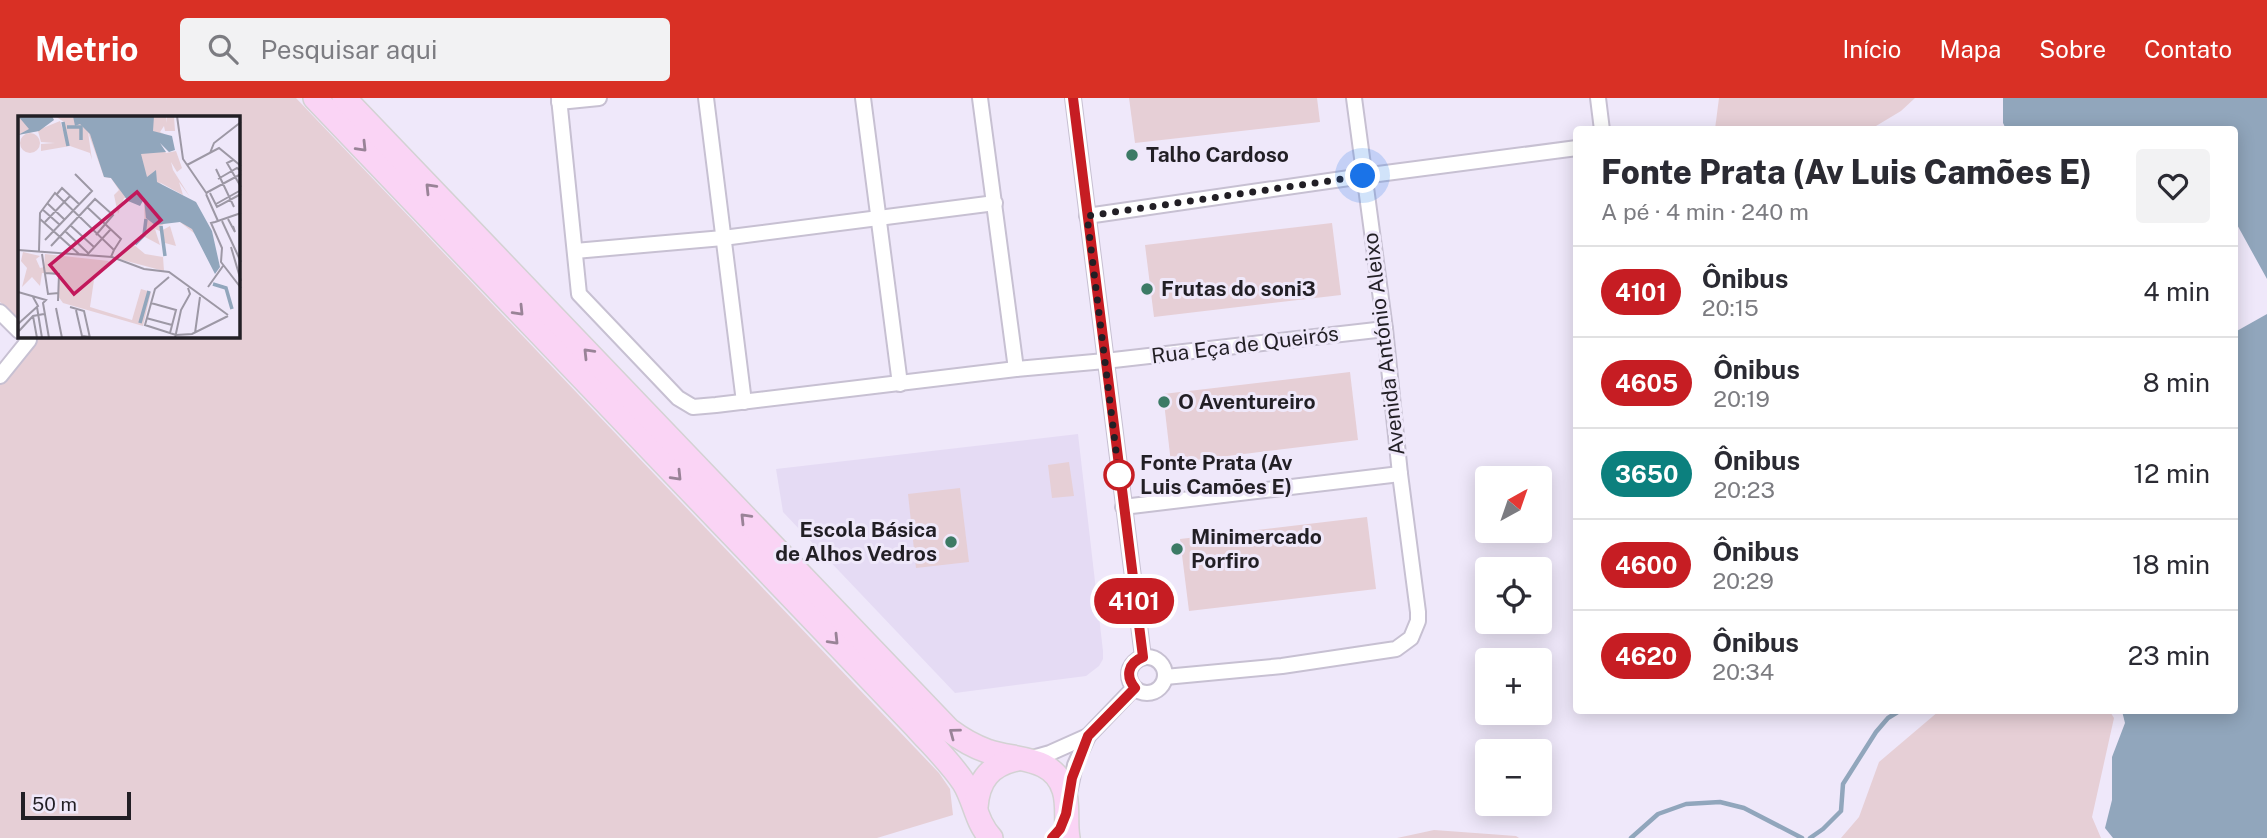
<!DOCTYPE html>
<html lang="pt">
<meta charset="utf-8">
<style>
body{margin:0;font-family:"Public Sans",sans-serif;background:#f2f2f3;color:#2b2b33;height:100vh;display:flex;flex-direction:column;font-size:26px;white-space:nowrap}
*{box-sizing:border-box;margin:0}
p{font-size:23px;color:#7c7c81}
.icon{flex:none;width:38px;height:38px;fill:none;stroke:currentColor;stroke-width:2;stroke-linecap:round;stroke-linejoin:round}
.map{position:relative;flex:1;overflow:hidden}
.panel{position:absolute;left:1573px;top:28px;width:665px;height:588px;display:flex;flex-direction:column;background:#fff;border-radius:7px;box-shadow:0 4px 18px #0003}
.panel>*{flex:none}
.badge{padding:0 14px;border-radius:23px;font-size:24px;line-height:46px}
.needle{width:46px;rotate:40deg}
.buttons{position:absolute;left:1475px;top:368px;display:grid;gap:14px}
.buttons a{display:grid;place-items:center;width:77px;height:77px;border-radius:7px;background:#fff;box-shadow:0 4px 18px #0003;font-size:35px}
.scale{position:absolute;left:21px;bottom:18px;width:110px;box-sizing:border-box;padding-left:7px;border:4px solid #221f25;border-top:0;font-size:19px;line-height:24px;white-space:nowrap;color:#221f25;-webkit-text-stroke:5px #efe8fa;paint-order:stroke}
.you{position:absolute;width:35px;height:35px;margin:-18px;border:5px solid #fff;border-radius:50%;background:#1a73e8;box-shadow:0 0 0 10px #1a73e833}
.map>.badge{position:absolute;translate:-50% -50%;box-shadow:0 0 0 4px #fff}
.round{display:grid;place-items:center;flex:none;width:74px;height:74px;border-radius:7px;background:#f2f2f3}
.headline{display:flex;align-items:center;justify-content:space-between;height:119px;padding:0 28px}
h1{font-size:33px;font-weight:800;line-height:52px}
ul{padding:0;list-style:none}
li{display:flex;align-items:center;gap:21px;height:91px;padding:0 28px;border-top:2px solid #e1e1e2}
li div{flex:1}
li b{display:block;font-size:26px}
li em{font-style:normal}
li .badge{min-width:77px;font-weight:700;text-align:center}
header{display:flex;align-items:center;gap:42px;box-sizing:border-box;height:98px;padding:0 35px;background:#d93025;color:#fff}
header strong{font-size:33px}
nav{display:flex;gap:38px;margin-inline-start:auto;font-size:24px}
.search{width:490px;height:63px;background:#f2f2f3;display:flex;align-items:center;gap:18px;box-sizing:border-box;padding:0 24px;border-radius:7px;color:#7c7c81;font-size:26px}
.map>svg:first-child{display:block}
</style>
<header>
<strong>Metrio</strong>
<div class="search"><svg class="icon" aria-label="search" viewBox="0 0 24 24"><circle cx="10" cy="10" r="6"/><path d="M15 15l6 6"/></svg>Pesquisar aqui</div>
<nav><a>Início</a><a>Mapa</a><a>Sobre</a><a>Contato</a></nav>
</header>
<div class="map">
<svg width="2267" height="740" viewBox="0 0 2267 740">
<rect width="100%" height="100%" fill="#efe8fa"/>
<polygon fill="#e5dbf4" points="1078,336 1103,553 1103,561 1099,568 1086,578 955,595 783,414 776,371"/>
<g fill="#e6cfd6">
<polygon points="0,0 296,0 939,675 950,691 953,717 877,740 0,740 0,285 30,245 33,238 238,238 238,19 19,19 19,223 0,204"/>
<polygon points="1129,0 1317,0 1320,24 1135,45"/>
<polygon points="1719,0 1915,0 1901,13 1871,31 1715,31"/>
<polygon points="1332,125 1341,197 1154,219 1145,147"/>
<polygon points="1350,274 1358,342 1171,365 1163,296"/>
<polygon points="1069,364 1074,398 1052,400 1048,367"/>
<polygon points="960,390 969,464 916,470 908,396"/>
<polygon points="1367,419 1376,491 1189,513 1180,441"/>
<polygon points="2109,612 2114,620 2092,719 2101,740 1841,740 1859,719 1879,664 1939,613"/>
<polygon points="1434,732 1516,738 1519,740 1397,740"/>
</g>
<g fill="#91a6bc">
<polygon points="2003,0 2267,0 2267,181 2235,123 2235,32 2006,31 2003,25"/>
<polygon points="2267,216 2267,740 2113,740 2105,730 2112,702 2112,659 2125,625 2122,613 2235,612 2235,234"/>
</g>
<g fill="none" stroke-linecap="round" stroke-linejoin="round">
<g stroke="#91a6bc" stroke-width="4.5">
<polyline points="1631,740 1658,716 1686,706 1720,704 1744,710 1802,740"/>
<polyline points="1810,740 1823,731 1841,713 1843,686 1876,634 1888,620 1901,612"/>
</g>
<defs>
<g id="minor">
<polyline points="559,0 579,196 678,300 693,309 716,307 1016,271 1105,263 1385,231"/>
<polyline points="706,0 744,304"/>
<polyline points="863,0 900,286"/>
<polyline points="980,0 1016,271"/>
<polyline points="1073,0 1143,559"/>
<polyline points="1598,0 1602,32"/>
<polyline points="559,4 599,0"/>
<polyline points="1087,118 1363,78 1577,50"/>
<polyline points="575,153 723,140 995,105"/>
<polyline points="0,214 19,233"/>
<polyline points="0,278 29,242 25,238"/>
<polyline points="1123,409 1400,376"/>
<circle cx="1147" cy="577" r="18"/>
<polyline points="1165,579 1282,568 1396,551 1411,540 1418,523 1418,514 1400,376 1385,231 1354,0"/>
<polyline points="1029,661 1050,655 1088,638 1134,590"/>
<polyline points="1068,700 1075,667 1088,638"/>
</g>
<g id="primary">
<path d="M315,0L916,629C932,647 951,665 964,685C975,703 976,724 991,740"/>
<path d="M344,0L949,632C961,641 973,648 987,653C1015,663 1053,657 1064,692C1069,707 1065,724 1068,740"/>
<path d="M976,709C978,682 990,667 1017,661"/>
</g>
</defs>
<use href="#minor" stroke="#c7c0d2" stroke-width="18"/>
<use href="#primary" stroke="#d3d2d3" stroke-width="26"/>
<use href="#minor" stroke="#fff" stroke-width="14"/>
<use href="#primary" stroke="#fad4f5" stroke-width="23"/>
</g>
<defs><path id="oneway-chevron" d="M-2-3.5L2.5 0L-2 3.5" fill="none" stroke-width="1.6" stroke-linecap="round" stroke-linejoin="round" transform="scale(1.75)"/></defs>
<g stroke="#998397">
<use href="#oneway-chevron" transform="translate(362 49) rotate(46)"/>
<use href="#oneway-chevron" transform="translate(430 90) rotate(-134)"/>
<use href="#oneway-chevron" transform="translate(519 213) rotate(46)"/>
<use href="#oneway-chevron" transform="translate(588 255) rotate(-134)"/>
<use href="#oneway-chevron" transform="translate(677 378) rotate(46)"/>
<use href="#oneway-chevron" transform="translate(745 420) rotate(-134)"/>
<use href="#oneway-chevron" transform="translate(834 542) rotate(46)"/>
<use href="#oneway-chevron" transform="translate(954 635) rotate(-143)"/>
</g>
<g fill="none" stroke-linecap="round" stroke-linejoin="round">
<defs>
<path id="line" d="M1052,740L1060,731L1066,716L1072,680L1088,638L1135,590C1125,578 1128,565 1143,559L1073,0"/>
</defs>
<use href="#line" stroke="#fff" stroke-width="16"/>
<use href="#line" stroke="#c61d23" stroke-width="10"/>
<polyline stroke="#221f25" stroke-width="7" stroke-dasharray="0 12.6" points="1119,377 1087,118 1363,78"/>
</g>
<g fill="#3c7a65" stroke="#efe8fa" stroke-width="2.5">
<circle cx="1132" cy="57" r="7"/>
<circle cx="1147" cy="191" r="7"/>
<circle cx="1164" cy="304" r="7"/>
<circle cx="951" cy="444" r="7"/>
<circle cx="1177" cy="451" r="7"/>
</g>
<circle fill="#fff" stroke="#c61d23" stroke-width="3.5" cx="1119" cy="377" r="14"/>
<g text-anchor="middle" stroke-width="6" stroke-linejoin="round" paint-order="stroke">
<g font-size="21" font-weight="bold" fill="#221f25" stroke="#efe8fa" text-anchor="start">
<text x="1146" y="64">Talho Cardoso</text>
<text x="1161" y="198">Frutas do soni3</text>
<text x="1178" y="311">O Aventureiro</text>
<text x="937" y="439" text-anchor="end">Escola Básica<tspan x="937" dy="24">de Alhos Vedros</tspan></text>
<text x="1191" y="446">Minimercado<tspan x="1191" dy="24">Porfiro</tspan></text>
</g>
<g font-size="21" fill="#221f25" stroke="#efe8fa">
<text transform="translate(1384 246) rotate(-97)" y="7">Avenida António Aleixo</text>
<text transform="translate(1245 247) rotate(-7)" y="7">Rua Eça de Queirós</text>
</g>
<g font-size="21" font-weight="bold" fill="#221f25" stroke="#efe8fa" text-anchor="start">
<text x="1140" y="372">Fonte Prata (Av<tspan x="1140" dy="24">Luis Camões E)</tspan></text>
</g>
</g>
<g transform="translate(18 18)">
<rect width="222" height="222" fill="#efe8fa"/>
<path d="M0,0H34L25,12L42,5L46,17V6L37,0H95L104,49L187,117L181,121L162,106L151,105L141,111L143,115L152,110L158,130L147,127L144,116L137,113L142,129L127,121L126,83L106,82L100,98L96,79L101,74L93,62L86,61L70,16L74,44L72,37L52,30L23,35V28L37,27L23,26L20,15L0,19ZM137,0H148V7L149,0H156L157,15H147L146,10L142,16L134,12L146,18L142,28L148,37L158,35L164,52L159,56L153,46L155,54L172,81L161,66L165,79L141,66L152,76L178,87L142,83L102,18ZM2 27a10 10 0 1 1 20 0a10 10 0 1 1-20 0ZM115,128L127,138L145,141L146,155L101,143ZM5,136L22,140L18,143L22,152L26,151L27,138L91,145L76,164L72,191L114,204L123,173L133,176L125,210L45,187L40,180L41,157H24L22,170L14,161L4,171L9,152L3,145Z" fill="#e6cfd6"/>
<path d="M0,0H34L36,4L21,15L0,19L11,13ZM55,0H136L135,15L154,20L157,34L151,36L142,27L148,36L123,38L129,61L138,54L139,66L178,86L194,115L202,151L197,158L174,113L162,106L137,109L128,102L126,83L122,90L110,85L93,62L86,61L72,18L62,8L57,10Z" fill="#91a6bc"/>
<path fill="none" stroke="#91a6bc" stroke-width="3.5" d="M45,6L50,30M49,11H63V24M143,110L147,140M117,128L126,119L128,103M195,168L208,172L214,193M122,207L131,175"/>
<path fill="none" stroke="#9d98a5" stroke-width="2" d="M159,0L165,43L189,78M192,37L196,27L223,6M215,44L209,47L223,71M169,49L201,32L223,50M198,53L216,91M200,63L219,52L223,55M188,77L223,58M192,77L199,91L223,78M39,78L44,72L61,88M188,78L200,105M29,87L47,104M198,88L223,74M69,91L103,123L96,134M24,93L42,109M22,103L61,138L69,139L93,113M210,103L217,116L215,110M204,105L223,146M27,106L52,80M197,106L193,107L204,132L203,146L223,172M197,106L223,97M52,109L76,131M47,115L70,137M27,124L74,75L57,58M33,130L77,83L95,99L78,119M213,131L223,165M0,134L94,141L126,153L151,156L210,199M21,135L22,97L37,77L96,134L93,141M24,138L30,178L41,177M27,157L41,158L40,185M151,161L137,173L127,209L158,219L174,218L210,200M190,171L205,150M0,176L28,184L25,187L31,222M133,187L158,194L152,217M19,191L24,222M52,191L66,195L72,222M38,192L44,222M58,194L64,220L72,221M15,200L19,222M128,202L154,209M0,208L20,190L15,181M1,215L15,200L26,198M177,217L182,181M157,222L163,194L172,178L170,172"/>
<path fill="#c2185b" fill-opacity="0.15" stroke="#c2185b" stroke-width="3.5" d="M119,76L143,104L56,178L32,149Z"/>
<rect width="222" height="222" fill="none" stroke="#221f25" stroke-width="3.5"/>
</g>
</svg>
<div class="buttons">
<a><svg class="needle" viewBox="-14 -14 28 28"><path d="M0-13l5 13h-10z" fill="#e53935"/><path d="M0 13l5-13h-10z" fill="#7c7c81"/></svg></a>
<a><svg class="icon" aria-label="locate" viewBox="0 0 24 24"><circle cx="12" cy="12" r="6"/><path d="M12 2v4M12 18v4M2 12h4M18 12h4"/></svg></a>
<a>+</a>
<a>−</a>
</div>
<div class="scale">50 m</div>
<div class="you" style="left:1363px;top:78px"></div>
<b class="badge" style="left:1134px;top:503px;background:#c61d23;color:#fff">4101</b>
<section class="panel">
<div class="headline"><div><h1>Fonte Prata (Av Luis Camões E)</h1><p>A pé · 4 min · 240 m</p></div><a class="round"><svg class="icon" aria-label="heart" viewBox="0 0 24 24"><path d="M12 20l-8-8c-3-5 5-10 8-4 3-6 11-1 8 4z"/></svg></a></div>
<ul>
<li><span class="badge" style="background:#c61d23;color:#fff">4101</span><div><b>Ônibus</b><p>20:15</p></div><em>4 min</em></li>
<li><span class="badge" style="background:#c61d23;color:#fff">4605</span><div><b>Ônibus</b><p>20:19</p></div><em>8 min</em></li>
<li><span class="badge" style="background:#0c807e;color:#fff">3650</span><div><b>Ônibus</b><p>20:23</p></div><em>12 min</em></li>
<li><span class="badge" style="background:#c61d23;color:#fff">4600</span><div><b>Ônibus</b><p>20:29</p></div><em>18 min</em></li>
<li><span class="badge" style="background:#c61d23;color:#fff">4620</span><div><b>Ônibus</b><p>20:34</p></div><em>23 min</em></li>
</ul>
</section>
</div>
